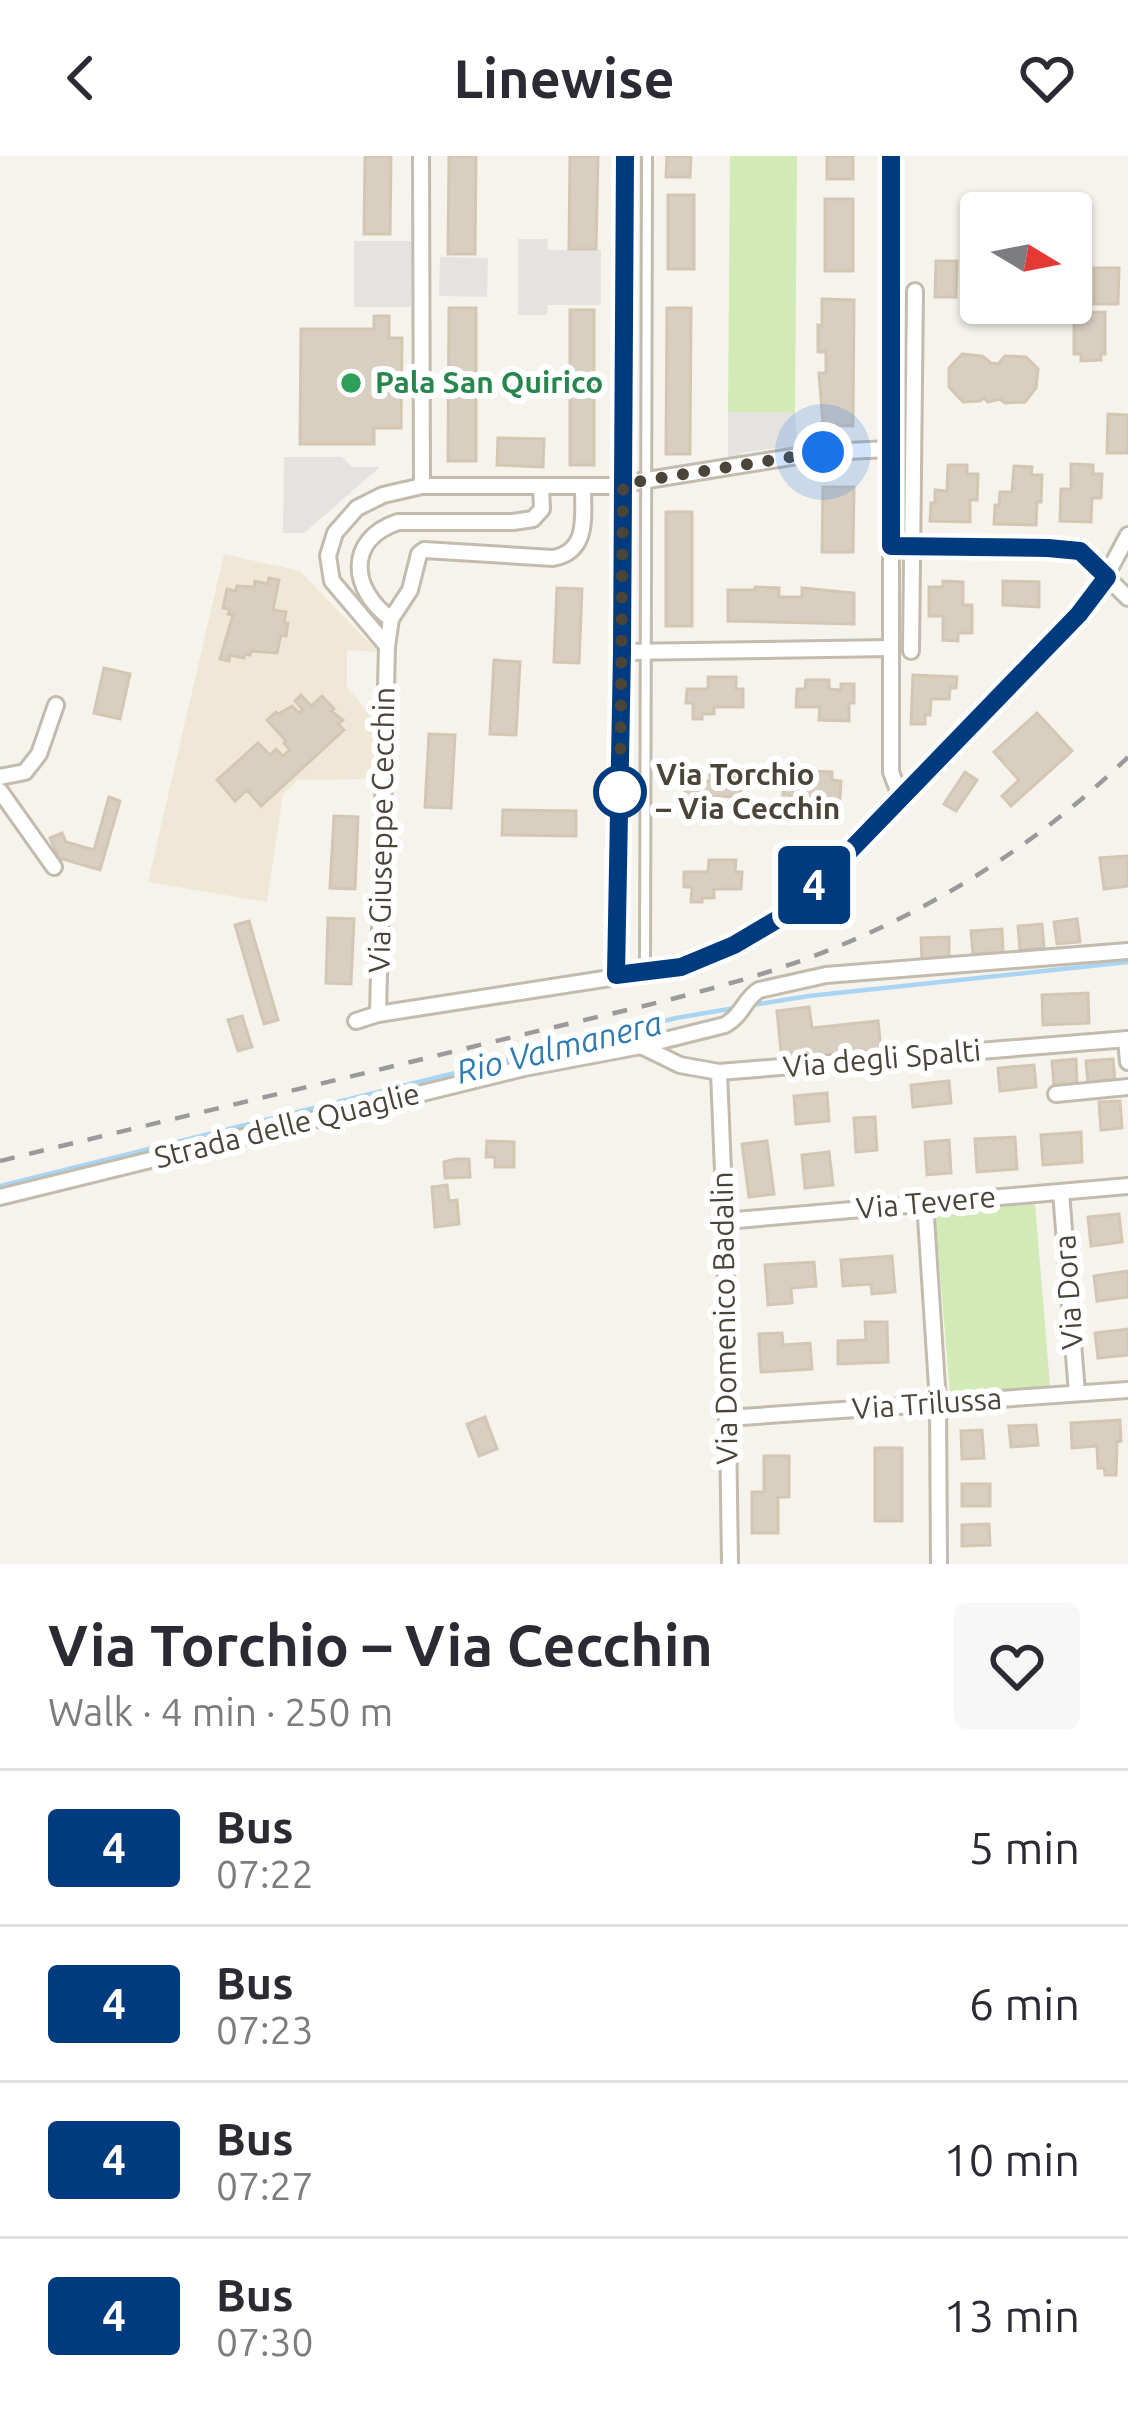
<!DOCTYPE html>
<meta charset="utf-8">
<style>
body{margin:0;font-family:Ubuntu,sans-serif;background:#f7f7f7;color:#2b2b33;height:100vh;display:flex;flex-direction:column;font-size:45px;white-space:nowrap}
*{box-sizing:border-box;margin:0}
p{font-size:39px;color:#7c7c81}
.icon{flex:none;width:66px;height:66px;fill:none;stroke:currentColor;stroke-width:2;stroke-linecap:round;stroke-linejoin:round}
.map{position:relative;height:1408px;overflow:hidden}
.sheet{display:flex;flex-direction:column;background:#fff;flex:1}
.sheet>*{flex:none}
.badge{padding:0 24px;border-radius:9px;font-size:42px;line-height:78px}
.needle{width:78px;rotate:100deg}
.controls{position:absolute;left:960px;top:36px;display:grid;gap:24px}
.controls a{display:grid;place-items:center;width:132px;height:132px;border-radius:12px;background:#fff;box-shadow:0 3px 9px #0004;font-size:60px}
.you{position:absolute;width:60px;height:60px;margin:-30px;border:9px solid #fff;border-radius:50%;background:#1a73e8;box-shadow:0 0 0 18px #1a73e833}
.map>.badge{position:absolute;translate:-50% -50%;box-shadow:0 0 0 6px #fff}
.round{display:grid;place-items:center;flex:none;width:126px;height:126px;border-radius:12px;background:#f7f7f7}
.head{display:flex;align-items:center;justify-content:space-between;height:204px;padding:0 48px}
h1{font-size:57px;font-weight:700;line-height:90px}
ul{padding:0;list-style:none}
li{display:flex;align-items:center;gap:36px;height:156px;padding:0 48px;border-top:3px solid #e1e1e2}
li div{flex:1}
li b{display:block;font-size:45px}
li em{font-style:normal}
li .badge{min-width:132px;font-weight:700;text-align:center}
header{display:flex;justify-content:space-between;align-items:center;height:156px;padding:0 48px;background:#fff;font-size:54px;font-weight:700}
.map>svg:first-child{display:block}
</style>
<header><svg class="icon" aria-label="back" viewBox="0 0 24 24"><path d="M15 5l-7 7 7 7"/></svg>Linewise<svg class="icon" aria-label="heart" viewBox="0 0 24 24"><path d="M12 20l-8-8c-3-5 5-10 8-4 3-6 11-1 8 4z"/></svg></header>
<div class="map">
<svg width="1128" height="1408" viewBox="0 0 1128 1408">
<rect width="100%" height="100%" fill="#f6f3ec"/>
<polygon fill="#efe8d6" points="224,398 300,415 378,496 347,494 347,531 374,564 374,623 298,624 283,638 267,746 148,726"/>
<g fill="#d2eab5">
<polygon points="730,0 797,0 795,257 728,256"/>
<polygon points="1035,1048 1050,1230 950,1238 935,1056"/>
</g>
<g fill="#e5e3e0">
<polygon points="518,83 547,83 548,94 601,94 601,149 548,149 547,159 518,159"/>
<rect x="354" y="85" width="57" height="66"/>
<polygon points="440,101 488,102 487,141 439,140"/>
<polygon points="728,256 795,257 798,293 786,295 784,291 741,297 740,302 728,303"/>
<polygon points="284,301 342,301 352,311 380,311 304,377 283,377"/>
</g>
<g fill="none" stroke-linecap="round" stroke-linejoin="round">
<g stroke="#a9d4f2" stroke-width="4.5">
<polyline points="752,849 809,840 1128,806"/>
<polyline points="0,1030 676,862 735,852"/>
</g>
</g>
<g fill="#d8cfc1" stroke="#d3c7b4" stroke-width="3">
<polygon points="365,0 391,0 390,78 364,78"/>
<polygon points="449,0 476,0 475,98 448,98"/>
<polygon points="570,0 598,0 596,93 569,93"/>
<polygon points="667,0 691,0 690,21 666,21"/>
<rect x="827" y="0" width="26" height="23"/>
<rect x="668" y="39" width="26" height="74"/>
<rect x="825" y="43" width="28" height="72"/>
<polygon points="936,105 957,105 956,141 935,141"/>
<polygon points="1094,112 1119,112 1118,148 1094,148"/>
<polygon points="822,143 854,144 853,270 823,269 819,217 826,217 826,196 818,196 818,169 822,170"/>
<polygon points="449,152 476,152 476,305 448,305"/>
<polygon points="667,152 691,152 690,298 666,298"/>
<rect x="570" y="154" width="24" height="155"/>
<polygon points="1105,156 1105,198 1101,198 1101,204 1081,205 1081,198 1074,198 1074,157"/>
<polygon points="374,160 389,160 389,182 402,182 401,272 374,272 374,288 300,288 301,173 374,173"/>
<polygon points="962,198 982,200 991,207 998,208 1005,200 1026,201 1038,213 1036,232 1025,246 1005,247 1000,243 988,246 984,242 980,245 963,246 949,231 949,212"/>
<polygon points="1108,258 1128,259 1128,297 1107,297"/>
<polygon points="498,282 544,283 543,311 497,309"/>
<polygon points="1071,308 1093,309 1093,318 1102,318 1101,342 1092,342 1091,366 1060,365 1061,333 1071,333"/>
<polygon points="948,309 967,309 967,318 978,318 977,344 970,344 970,366 930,365 931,347 935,347 935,334 947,335"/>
<polygon points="1014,310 1032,311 1031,319 1042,319 1041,346 1037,346 1036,369 994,368 995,349 999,349 1000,336 1012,336"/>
<polygon points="823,331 854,331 853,396 822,396"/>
<rect x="666" y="356" width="26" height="114"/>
<polygon points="269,422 279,424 273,454 286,456 284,467 288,467 286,480 281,479 277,497 251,495 250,499 245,498 244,502 230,499 229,505 220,503 233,459 228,458 230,453 223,452 227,433 236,435 237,430 254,431 255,425 268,428"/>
<polygon points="943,425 963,426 963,449 972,449 972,477 958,477 958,485 943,484 943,460 929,460 929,431 943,431"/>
<polygon points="1003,425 1039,426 1039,451 1003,449"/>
<polygon points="755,431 779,432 779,441 802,441 802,432 854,437 854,468 728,465 728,434 755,434"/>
<polygon points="557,432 582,433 579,507 554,506"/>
<polygon points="494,504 520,506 516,579 490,578"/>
<polygon points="104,512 130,518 120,563 94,557"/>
<polygon points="913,519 957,521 956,532 950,532 949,543 931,543 930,559 925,559 925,568 911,568"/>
<polygon points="708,521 736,521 736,533 743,533 743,551 714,551 714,558 702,558 702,563 693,563 693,547 686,547 687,533 708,533"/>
<polygon points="806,524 829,524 829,533 841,534 841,528 854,528 854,547 849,547 849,565 819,564 820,551 796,551 797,533 805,533"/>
<polygon points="301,539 311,550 322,540 334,553 331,555 343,564 338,568 344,574 261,650 247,634 235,645 217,624 258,587 270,599 276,593 283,600 290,594 284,587 286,585 267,564 276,556 278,558 292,550 299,557 303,554 295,545"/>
<polygon points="1037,557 1072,595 1011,650 1002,640 1019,624 994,596"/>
<polygon points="429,578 455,579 451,652 425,651"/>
<polygon points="710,615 734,616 734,627 741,627 740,641 715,640 715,652 704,651 704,656 690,656 690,641 684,641 685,624 710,625"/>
<polygon points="808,615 832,616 832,624 841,625 840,643 811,642 811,650 799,649 799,655 789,654 790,639 783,639 784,625 807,626"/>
<polygon points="965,616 977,624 956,655 944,648"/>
<polygon points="109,641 120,645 100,714 59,702 50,682 62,677 66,686 94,694"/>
<polygon points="503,654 576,655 576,680 502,679"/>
<polygon points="334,660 358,661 355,733 330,732"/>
<polygon points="1128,700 1128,730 1104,733 1100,702"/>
<polygon points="709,704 736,704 735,716 742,716 741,733 714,733 714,742 702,742 702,746 691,746 692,731 684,731 684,716 708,716"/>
<polygon points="328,762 354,763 351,828 326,827"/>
<polygon points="1077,763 1080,786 1057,788 1054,766"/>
<polygon points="249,765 278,864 264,868 235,769"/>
<polygon points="1042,768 1044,792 1020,794 1018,770"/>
<polygon points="1002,773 1003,796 973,798 971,775"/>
<polygon points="949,781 949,803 922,804 921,782"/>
<polygon points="1088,837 1089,867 1043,869 1042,839"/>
<polygon points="809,851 812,872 878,865 881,894 782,905 777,855"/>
<polygon points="242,860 252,891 238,895 228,864"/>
<polygon points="1076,903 1077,927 1054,929 1052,905"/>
<polygon points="1113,903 1115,926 1088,928 1086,905"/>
<polygon points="1034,909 1036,931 1000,935 998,912"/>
<polygon points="949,925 951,947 913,951 911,929"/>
<polygon points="827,937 829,965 796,968 794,940"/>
<polygon points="1120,945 1122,972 1101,974 1099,946"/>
<polygon points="875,961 877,994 856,996 854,962"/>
<polygon points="1081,976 1082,1006 1043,1009 1041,979"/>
<polygon points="1015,981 1017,1013 977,1016 975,983"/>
<polygon points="949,984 951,1017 927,1019 925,986"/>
<polygon points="487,985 514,986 514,1011 495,1011 495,1001 486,1001"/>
<polygon points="767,985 774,1038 749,1041 742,988"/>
<polygon points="829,996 833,1029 805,1032 802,999"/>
<polygon points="456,1003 469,1003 470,1021 445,1022 444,1006"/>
<polygon points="447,1029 449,1045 457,1044 459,1068 435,1071 432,1031"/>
<polygon points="1119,1058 1122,1086 1091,1090 1088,1061"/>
<polygon points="892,1100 895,1136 872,1138 871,1128 843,1130 841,1104"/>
<polygon points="814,1106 816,1130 791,1132 792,1147 768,1149 765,1109"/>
<polygon points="1128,1115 1128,1141 1097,1145 1094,1120"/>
<polygon points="865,1166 887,1166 888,1206 838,1208 838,1185 866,1184"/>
<polygon points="1128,1173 1128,1199 1098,1202 1095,1177"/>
<polygon points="782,1177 783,1189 810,1187 812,1213 761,1216 759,1178"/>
<polygon points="485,1261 497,1293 479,1300 467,1268"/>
<polygon points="1120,1264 1121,1285 1117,1286 1116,1319 1105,1319 1104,1312 1098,1312 1097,1290 1072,1292 1071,1267"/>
<polygon points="1036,1269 1038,1289 1011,1291 1009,1270"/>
<polygon points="982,1274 984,1302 962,1303 961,1275"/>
<rect x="875" y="1292" width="27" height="73"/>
<polygon points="764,1300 789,1300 789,1341 778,1341 778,1377 752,1377 752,1336 764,1336"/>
<rect x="962" y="1328" width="28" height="22"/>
<polygon points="989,1368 990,1389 962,1390 962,1369"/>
</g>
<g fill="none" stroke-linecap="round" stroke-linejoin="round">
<defs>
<polyline id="service" points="645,814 647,0"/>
<g id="minor">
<polyline points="421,0 422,330"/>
<polyline points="891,0 891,616 900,640"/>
<path d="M541,332L542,353L533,363L513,366H398C345,384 351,434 391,463L410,434L419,398L424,394L553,402C589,395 583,361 583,331"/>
<polyline points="908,390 1048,392 1080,395 1128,442"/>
<polyline points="387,490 332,425 328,400 335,377 357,352 383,339 422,330 623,330 635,326 823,296 891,293"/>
<polyline points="911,495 915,135"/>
<polyline points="622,496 891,492"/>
<polyline points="0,621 25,616 39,598 56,549"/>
<polyline points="0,635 54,711"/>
<polyline points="617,819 622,496 625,0"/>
<polyline points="378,858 387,490 391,463"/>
<path d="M356,865L378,858L681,811L734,789L778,763L839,706L1079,458C1101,432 1112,409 1128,379"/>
<polyline points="1126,883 1128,906"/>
<polyline points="641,890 680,909 719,916 1128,883"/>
<polyline points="719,916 725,1065 730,1408"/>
<polyline points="1056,938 1128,931"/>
<polyline points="1061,1036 1077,1237"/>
<path d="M0,1041L524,912L641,890L725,869C743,859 744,843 759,834L826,819L1128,795"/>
<polyline points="925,1046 938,1246 939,1408"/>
<polyline points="725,1065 1128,1030"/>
<polyline points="727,1262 1128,1234"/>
</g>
</defs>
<use href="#service" stroke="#c2bbae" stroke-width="14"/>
<use href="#minor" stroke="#c2bbae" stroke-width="20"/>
<use href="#service" stroke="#fff" stroke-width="8"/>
<use href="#minor" stroke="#fff" stroke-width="14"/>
<path stroke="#9a9a9a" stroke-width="4.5" stroke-dasharray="15 15" stroke-linecap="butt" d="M0,1005C163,965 326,927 488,887C573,866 660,848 745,823C889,781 1021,705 1128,601"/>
</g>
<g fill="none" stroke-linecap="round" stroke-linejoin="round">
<defs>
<polyline id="line" points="625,0 622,496 616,819 681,811 734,789 778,763 839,706 1079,458 1107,421 1080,395 1048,392 891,390 891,0"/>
</defs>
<use href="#line" stroke="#fff" stroke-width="27"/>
<use href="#line" stroke="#003b80" stroke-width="18"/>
<polyline stroke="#4b4439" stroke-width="12" stroke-dasharray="0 21.6" points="620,636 623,330 635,326 823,296"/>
</g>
<circle fill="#2e9e5b" stroke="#fff" stroke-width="4.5" cx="351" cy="227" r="12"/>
<circle fill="#fff" stroke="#003b80" stroke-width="6" cx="620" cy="636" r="24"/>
<g text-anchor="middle" stroke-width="12" stroke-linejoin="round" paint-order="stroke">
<g font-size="30" font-weight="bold" fill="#27864d" stroke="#fff" text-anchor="start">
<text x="375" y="237">Pala San Quirico</text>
</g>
<g font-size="30" font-weight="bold" fill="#4b4439" stroke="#fff" text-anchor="start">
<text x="656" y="629">Via Torchio<tspan x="656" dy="34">– Via Cecchin</tspan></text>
</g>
<g font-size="30" fill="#4b4439" stroke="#fff">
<text transform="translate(382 674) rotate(-89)" y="10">Via Giuseppe Cecchin</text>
<text transform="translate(882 903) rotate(-5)" y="10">Via degli Spalti</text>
<text transform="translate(287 970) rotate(-14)" y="10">Strada delle Quaglie</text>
<text transform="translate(926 1047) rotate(-5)" y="10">Via Tevere</text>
<text transform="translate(1069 1136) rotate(-94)" y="10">Via Dora</text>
<text transform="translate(725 1162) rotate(-91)" y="10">Via Domenico Badalin</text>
<text transform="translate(927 1248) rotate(-4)" y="10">Via Trilussa</text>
</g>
<g font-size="33" font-style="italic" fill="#2e7ab2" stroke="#fff">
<text transform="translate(559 891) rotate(-14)" y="12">Rio Valmanera</text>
</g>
</g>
</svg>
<div class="controls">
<a><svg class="needle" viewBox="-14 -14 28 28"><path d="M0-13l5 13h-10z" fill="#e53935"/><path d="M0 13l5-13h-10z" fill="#7c7c81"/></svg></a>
</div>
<div class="you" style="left:823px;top:296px"></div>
<b class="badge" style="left:814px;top:729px;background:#003b80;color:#fff">4</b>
</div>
<section class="sheet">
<div class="head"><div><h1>Via Torchio – Via Cecchin</h1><p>Walk · 4 min · 250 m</p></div><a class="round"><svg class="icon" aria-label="heart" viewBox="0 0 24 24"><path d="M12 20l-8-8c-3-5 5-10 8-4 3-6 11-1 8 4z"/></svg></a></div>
<ul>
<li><span class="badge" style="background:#003b80;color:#fff">4</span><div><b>Bus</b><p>07:22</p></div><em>5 min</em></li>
<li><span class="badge" style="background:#003b80;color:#fff">4</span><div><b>Bus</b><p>07:23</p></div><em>6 min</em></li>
<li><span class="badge" style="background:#003b80;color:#fff">4</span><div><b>Bus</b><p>07:27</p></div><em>10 min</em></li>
<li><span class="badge" style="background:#003b80;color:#fff">4</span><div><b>Bus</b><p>07:30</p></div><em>13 min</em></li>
</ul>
</section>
